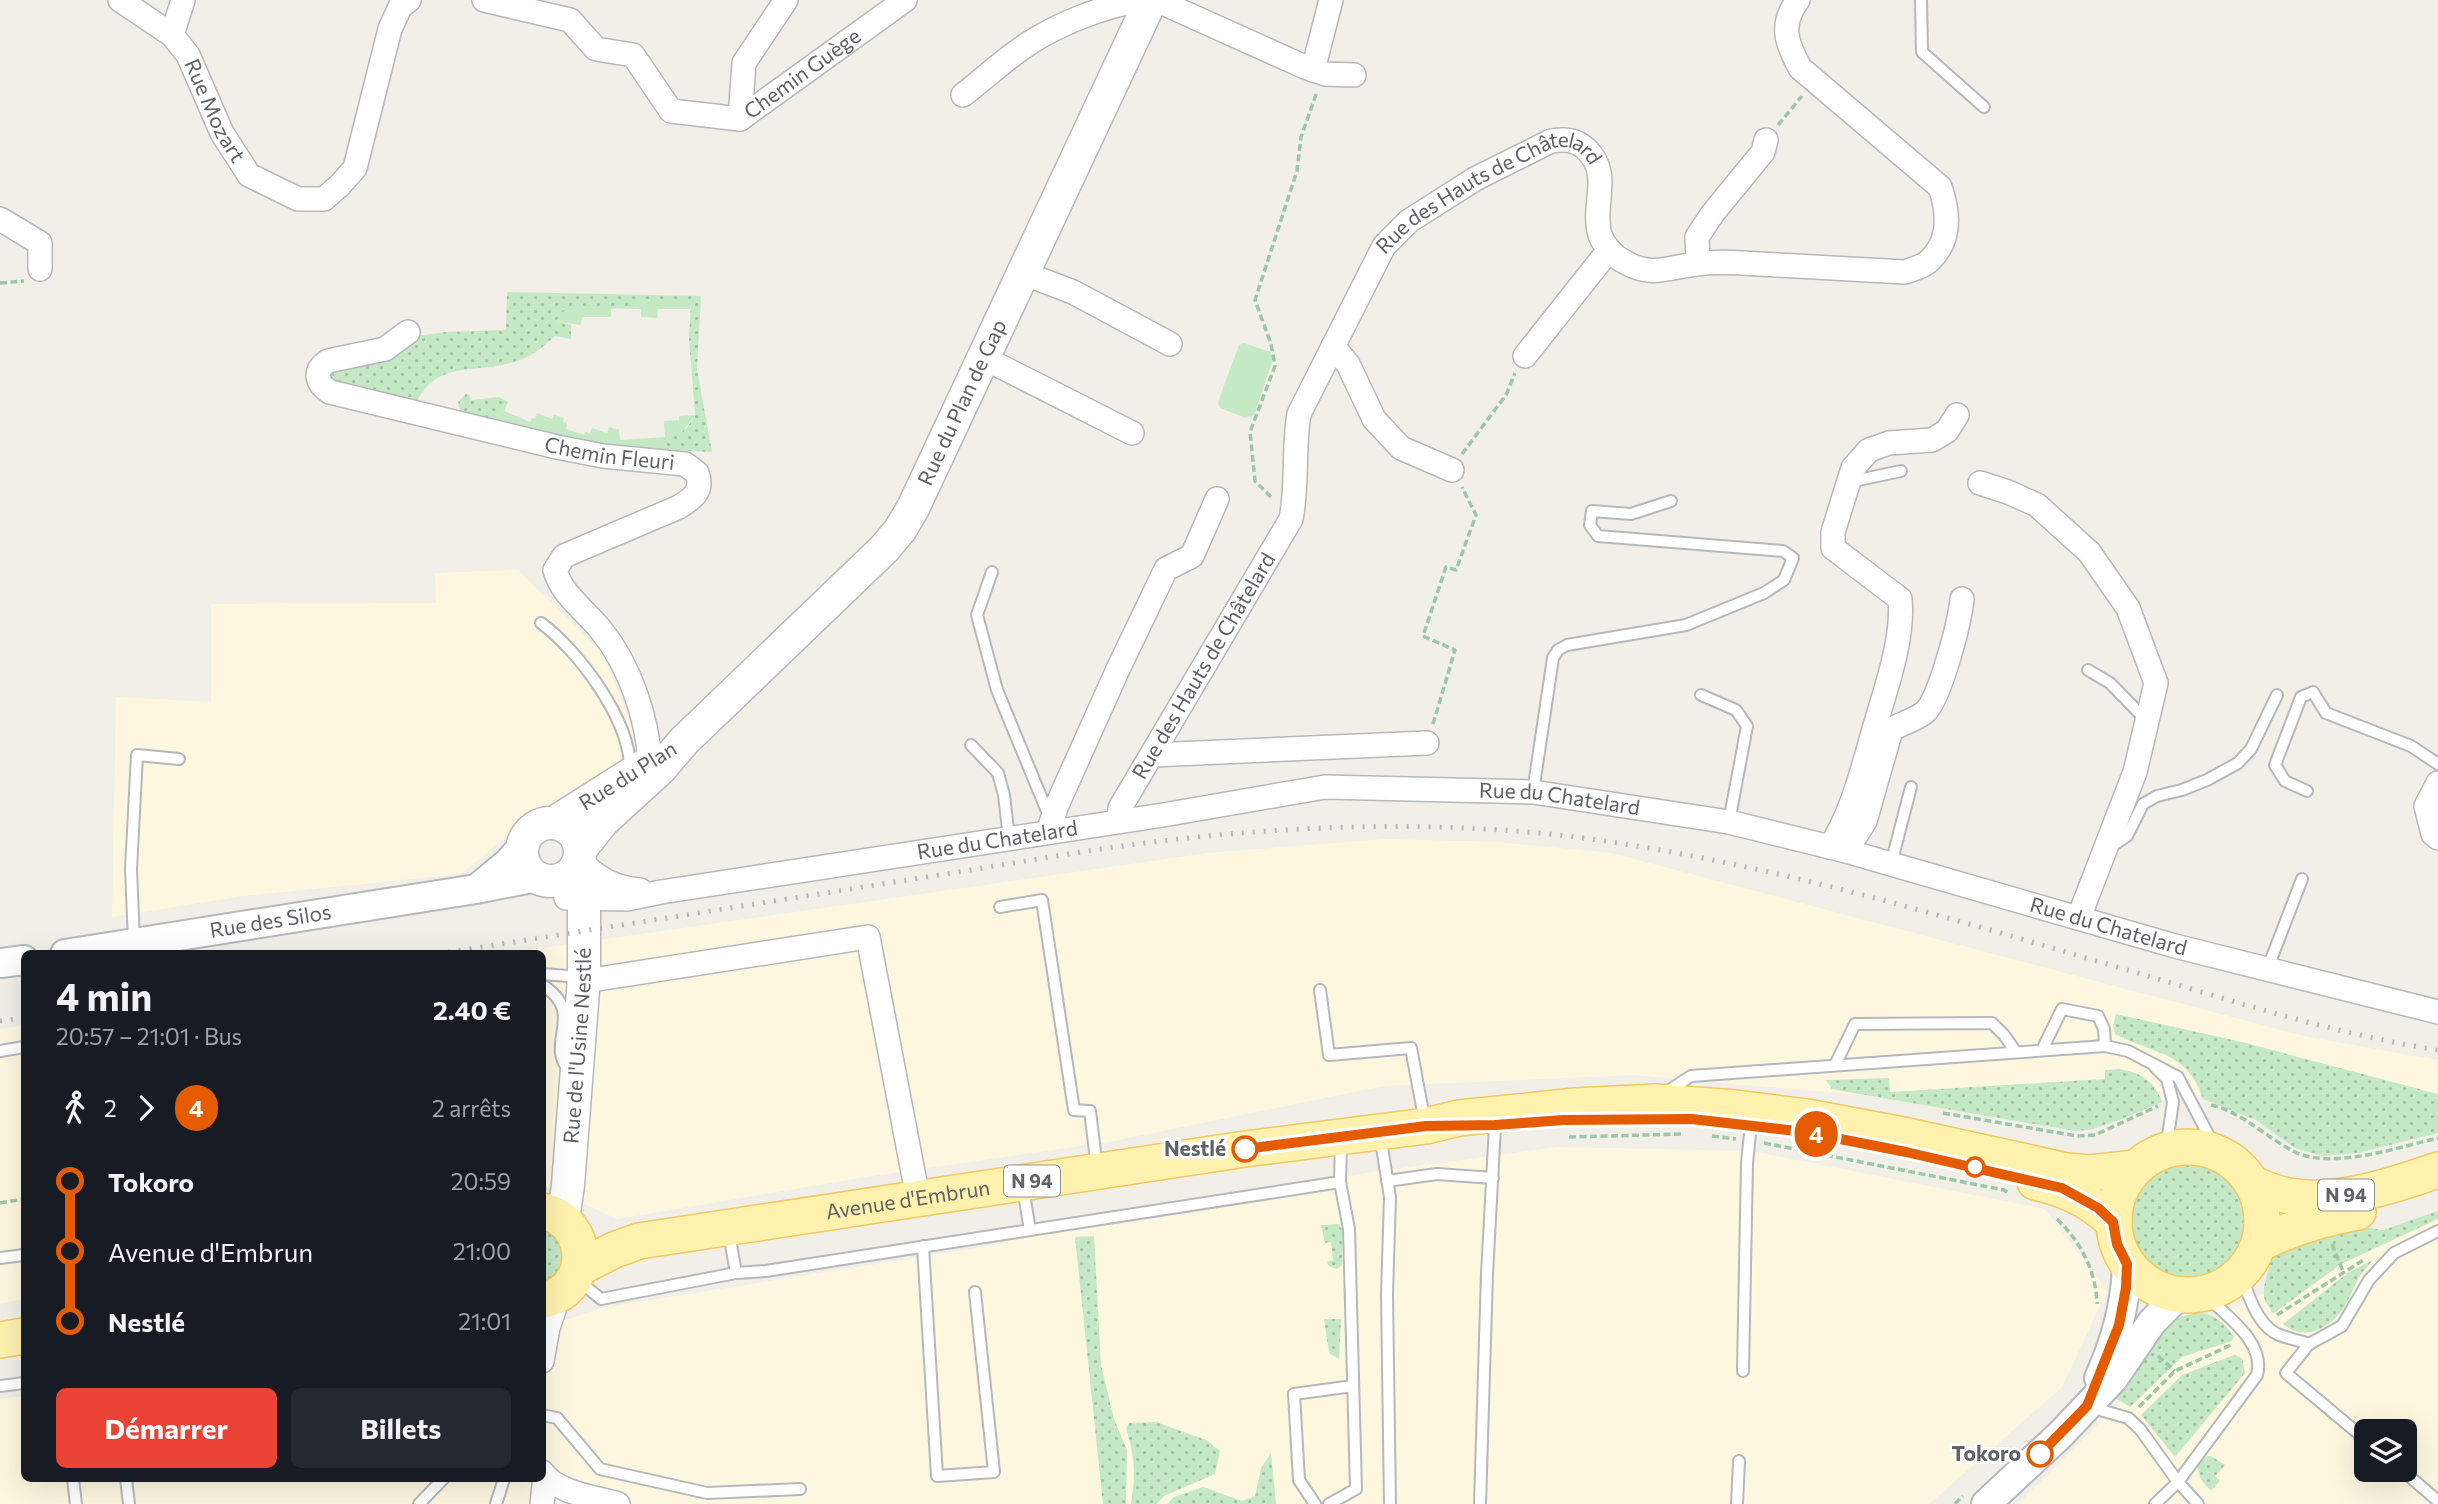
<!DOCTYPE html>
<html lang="fr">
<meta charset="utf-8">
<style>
body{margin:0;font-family:Commissioner,sans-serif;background:#242831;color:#f1f3f6;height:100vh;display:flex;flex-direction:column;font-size:26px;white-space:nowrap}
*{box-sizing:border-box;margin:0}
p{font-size:23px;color:#9ea1a6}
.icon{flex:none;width:38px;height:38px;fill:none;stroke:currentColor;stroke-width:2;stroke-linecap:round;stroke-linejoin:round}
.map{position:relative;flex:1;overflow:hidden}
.side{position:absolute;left:21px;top:950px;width:525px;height:532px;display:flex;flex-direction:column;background:#171b24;border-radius:10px;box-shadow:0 7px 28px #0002}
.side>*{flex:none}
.badge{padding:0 14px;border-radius:23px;font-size:24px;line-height:46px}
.controls{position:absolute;left:2354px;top:1419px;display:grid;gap:14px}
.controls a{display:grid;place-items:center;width:63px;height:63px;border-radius:10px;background:#171b24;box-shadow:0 7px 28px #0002;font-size:35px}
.map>.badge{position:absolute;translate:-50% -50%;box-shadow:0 0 0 4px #fff}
.legs{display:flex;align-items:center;gap:10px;height:77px;padding:0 35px;font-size:23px}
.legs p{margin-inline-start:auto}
.headline{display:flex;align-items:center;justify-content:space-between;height:119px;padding:0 35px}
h1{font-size:38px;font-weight:700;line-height:52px}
.cta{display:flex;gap:14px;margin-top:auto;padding:14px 35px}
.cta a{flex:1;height:80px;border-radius:10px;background:#ea4335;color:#fff;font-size:28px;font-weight:700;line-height:80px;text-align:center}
.cta a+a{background:#242831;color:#f1f3f6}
ul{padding:0 35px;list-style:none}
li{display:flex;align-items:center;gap:24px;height:70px;font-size:26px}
li i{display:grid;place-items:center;width:10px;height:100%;margin:0 9px;background:currentColor}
li i::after{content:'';width:18px;height:18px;margin:-9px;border:5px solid;border-radius:50%;background:#171b24}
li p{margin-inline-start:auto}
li:first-child i{background:linear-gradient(#0000 50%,currentColor 0)}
li:last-child i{background:linear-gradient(currentColor 50%,#0000 0)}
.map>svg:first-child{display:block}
</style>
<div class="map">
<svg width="2438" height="1504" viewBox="0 0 2438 1504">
<defs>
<pattern id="grass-dots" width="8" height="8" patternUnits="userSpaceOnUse" patternTransform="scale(1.75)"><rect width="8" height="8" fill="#c5e8c5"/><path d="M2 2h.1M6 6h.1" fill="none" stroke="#a3c0a4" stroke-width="1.8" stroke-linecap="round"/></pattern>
</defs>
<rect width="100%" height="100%" fill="#f1efe8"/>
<g fill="#fef7e0" fill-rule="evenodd">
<polygon points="518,570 603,654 643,754 602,773 547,804 461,874 243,896 112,917 116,697 211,702 211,604 436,603 435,573"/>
<polygon points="1385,839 1497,842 1611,853 2308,1037 2438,1060 2438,1115 2209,1094 2105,1108 2015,1109 1634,1075 1384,1086 1108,1142 866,1177 617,1219 543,1185 542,954 501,954 1208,853"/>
<polygon points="24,1025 24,1299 0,1304 0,1029"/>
<polygon points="1558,1147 1751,1151 2045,1209 2107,1291 2062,1387 1929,1504 0,1504 0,1399 24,1396 24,1479 542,1479 543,1328 601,1308 977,1248 1372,1172"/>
<path d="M2438,1217V1504H2018L2194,1328L2324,1264ZM2366,1432H2404V1470H2366Z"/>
</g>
<g fill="url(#grass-dots)">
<path d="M507,292L701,296L697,370L712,452L666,450L665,437L687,428L695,415L689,339L691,304L637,302L636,309L571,307L557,321L571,325V339L555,336C542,348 531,357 514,362C475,374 434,359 415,406L331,386L328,371L411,337L445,332L506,330Z"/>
<polygon points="466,394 470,395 471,400 499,397 508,402 504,411 498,413 495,423 460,412 458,402"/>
<path d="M2116,1014L2246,1043L2438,1094V1133L2357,1153L2322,1156L2295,1148L2256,1120L2203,1099C2188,1051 2153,1054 2115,1034L2113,1026Z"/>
<path d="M2119,1069C2140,1072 2155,1081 2162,1102L2119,1120L2089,1130L2075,1131L1842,1091L1832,1089L1826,1080L1889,1078L1890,1092L2105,1079V1070Z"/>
<circle cx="2186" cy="1220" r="60"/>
<polygon points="2438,1211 2438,1219 2341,1264 2273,1314 2264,1298 2264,1287 2271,1260 2279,1248 2353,1226 2383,1230"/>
<polygon points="1339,1224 1342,1230 1342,1265 1337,1269 1329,1266 1327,1262 1333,1260 1331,1242 1325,1243 1321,1225"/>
<polygon points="542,1226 558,1234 568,1262 542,1288"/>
<polygon points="1094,1236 1101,1365 1114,1419 1127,1450 1126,1504 1103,1504 1075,1237"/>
<path d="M2373,1260C2369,1265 2363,1271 2359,1277C2347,1301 2342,1322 2314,1331C2302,1335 2292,1331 2283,1324L2349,1272Z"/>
<path d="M2199,1312C2215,1315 2225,1323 2234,1337L2232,1341L2182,1357L2130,1407L2117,1399L2114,1392L2170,1320Z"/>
<polygon points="1324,1319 1341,1319 1339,1359 1329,1353"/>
<polygon points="2234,1355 2242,1358 2245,1373 2175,1457 2141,1415 2182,1375"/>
<path d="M1156,1422L1206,1440L1220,1451L1215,1474L1164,1496L1157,1504H1131C1136,1473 1135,1459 1126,1428L1129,1423Z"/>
<polygon points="1271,1453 1276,1504 1167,1504 1174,1497 1203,1487 1242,1501 1255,1496 1261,1468"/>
<path d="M2207,1456H2211L2225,1465L2215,1476L2220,1481L2211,1491C2202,1482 2198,1477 2198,1465Z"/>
</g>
<g fill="#c5e8c5">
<polygon points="637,301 691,303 690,309 658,309 657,318 641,317 641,309 636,309"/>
<polygon points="571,307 611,308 611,317 582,317 581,325 556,321 561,313"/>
<polygon points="1244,343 1270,352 1273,359 1254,415 1246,418 1220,408 1218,402 1239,345"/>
<path d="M504,411L530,422L532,418L535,419L537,413L552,419L554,415L564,418L563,422L567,423L566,429L584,435L585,432L590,433L592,428L607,433L609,427L619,430L620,440L665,437L664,421L679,420V416L695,415L679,436L665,437L666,450C608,449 552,435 495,423L498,413Z"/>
</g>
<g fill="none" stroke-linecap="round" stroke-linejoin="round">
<defs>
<g id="service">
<polyline points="1921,0 1922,52 1984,107"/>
<polyline points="1849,482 1901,471"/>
<polyline points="992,572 977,615 997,690 1049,816"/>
<path d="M541,623C579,651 631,721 630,770"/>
<polyline points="2088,670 2110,683 2147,721"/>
<polyline points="1701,695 1736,710 1747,726 1729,822"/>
<polyline points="971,745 998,773 1004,795 1009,838"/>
<polyline points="2307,791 2285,781 2275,765 2301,697 2313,692 2326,713 2411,746 2438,764"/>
<polyline points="1533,792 1553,658 1558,650 1567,645 1686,625 1764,593 1784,580 1793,558 1783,551 1598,536 1590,525 1592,511 1631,514 1671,501"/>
<polyline points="2112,846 2127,836 2143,804 2157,796 2182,790 2207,780 2238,763 2251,749 2277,695"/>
<polyline points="1891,864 1911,787"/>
<polyline points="1000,907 1042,900 1074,1110 1090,1111 1097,1168"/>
<polyline points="134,941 131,869 137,755 179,759"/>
<polyline points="2267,970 2302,879"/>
<polyline points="542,974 581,977"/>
<path d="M542,985C588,1013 543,1044 570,1071"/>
<polyline points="1320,990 1329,1055 1411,1048 1425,1123"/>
<polyline points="2042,1050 2062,1009 2098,1016 2104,1029 2105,1046"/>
<polyline points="0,1051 24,1047"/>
<polyline points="1835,1065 1855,1024 1992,1023 2004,1035 2016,1052"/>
<polyline points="2155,1067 2167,1079 2173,1102 2166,1150"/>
<polyline points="1665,1093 1691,1076 2105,1046 2128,1051 2178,1077 2218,1153"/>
<polyline points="1380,1135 1390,1197 1387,1294 1390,1504"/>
<polyline points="1387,1181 1437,1174 1493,1178"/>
<polyline points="1023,1188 1030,1230"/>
<polyline points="729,1233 736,1273"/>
<polyline points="923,1246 937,1476 994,1472 975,1292"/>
<polyline points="0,1258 24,1255"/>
<path d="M2242,1272C2246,1292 2257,1324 2277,1334C2286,1338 2298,1340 2309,1344"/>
<polyline points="579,1281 601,1299 736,1273 766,1271 1340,1182 1341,1143"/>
<polyline points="1743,1371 1747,1163 1751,1124"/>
<polyline points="0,1386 24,1383"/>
<polyline points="2090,1407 2128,1418 2140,1429 2178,1482 2198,1504"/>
<polyline points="542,1415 557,1418 600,1469 707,1493 800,1489"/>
<polyline points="2366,1440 2286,1373 2309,1344 2342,1326 2369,1280 2394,1253 2438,1231"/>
<polyline points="2402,1470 2438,1501"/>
<polyline points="73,1479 76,1504"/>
<polyline points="126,1479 129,1504"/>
<polyline points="419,1504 443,1479"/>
<polyline points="496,1504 504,1479"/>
<polyline points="1315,1504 1299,1480 1294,1394 1353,1386"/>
<polyline points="1329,1504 1356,1489 1349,1229 1340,1182"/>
<polyline points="1480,1504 1487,1274 1495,1126"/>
<polyline points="1737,1504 1739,1461"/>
<path d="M2155,1504L2178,1482L2257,1375C2266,1342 2225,1315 2204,1294"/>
</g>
<g id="minor">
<path id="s1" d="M120,0L172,35L188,55L222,133L249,175L298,199H324L340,185L355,168L390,29L400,7L409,0"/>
<polyline points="484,0 570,20 596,49 633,55 671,111 740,119"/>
<polyline points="1156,0 1305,67 1325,74 1354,75"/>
<polyline points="172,35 183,0"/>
<polyline points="1313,70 1331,0"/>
<path d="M963,95C985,78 1005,59 1028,44C1060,23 1102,7 1140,0"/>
<path id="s2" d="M740,119L905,0"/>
<polyline points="740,119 744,63 786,0"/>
<polyline points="0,219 40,243 40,269"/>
<polyline points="1698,263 1697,237 1713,213 1763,152 1766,140"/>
<polyline points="1023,273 1073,292 1170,344"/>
<path id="s3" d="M408,332L385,349L328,361C313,371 316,383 330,392L557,447L603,456L685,464L697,473C704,491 692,499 679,507L564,556L555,570C561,594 586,611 601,630C630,666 647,717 650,762"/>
<polyline points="1333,346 1348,364 1374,419 1401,448 1452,470"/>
<polyline points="1525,356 1609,250"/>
<polyline points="984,358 1132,433"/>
<polyline points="1980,483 2008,492 2037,505 2089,552 2128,608 2156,683 2135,772 2079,917"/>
<polyline points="1152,755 1427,743"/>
<polyline points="2438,783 2426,806 2433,834 2438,838"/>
<path id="s4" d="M1119,820L1120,808L1291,519C1298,484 1293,448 1299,414L1384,246L1409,221L1475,179L1551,141C1565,139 1575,139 1586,149C1613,174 1591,205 1600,235C1604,246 1614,257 1625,262C1651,278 1669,267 1697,264C1723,260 1751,264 1777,265C1820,267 1862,270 1905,272C1913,269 1925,266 1930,260C1951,240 1949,213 1940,187L1800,68C1787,44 1779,25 1798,0"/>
<polyline points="1048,832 1057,805 1119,667 1166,569 1192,556 1217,499"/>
<path d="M1830,847C1853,811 1863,767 1875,726C1886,688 1904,638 1900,599L1833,548V532L1853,468L1869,450L1889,443L1932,440L1947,431L1957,415"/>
<path d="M1846,851L1865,821L1891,730C1901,723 1916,720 1925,712C1940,699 1960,621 1962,599"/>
<path d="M579,860C597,878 614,888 640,890"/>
<path id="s5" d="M566,898L627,899L661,892L1163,815L1325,787L1533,792L1729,822L1846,851L2175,946L2438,1012"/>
<polyline points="584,978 598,979 868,937 918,1198"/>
<polyline points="542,1361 548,1328 559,1295"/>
<path d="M542,1472C557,1493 594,1497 618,1504"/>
<polyline points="542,1504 545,1476"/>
</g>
<g id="tertiary">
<polyline points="479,887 509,862 523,846"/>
<path id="s6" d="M65,954L476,889L537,877"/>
<polyline points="0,963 24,960"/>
<path d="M2099,1378C2116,1341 2126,1304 2127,1264"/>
<polyline points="1986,1504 2061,1434 2113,1379 2152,1322 2179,1295"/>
</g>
<g id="secondary">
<polyline points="554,823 647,764"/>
<circle cx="551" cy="852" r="29"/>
<path id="s7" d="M580,850L603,821L660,769L684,741L884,549L900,530L913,508L1151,0"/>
<path id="s8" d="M563,1220L568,1185L584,978V899L576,867"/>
</g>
<g id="primary">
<circle cx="2188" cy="1221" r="74"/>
<path d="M2035,1182C2066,1189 2090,1200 2113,1222"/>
<path d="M2253,1184C2265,1189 2276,1194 2289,1196C2335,1205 2395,1185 2438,1170"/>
<path d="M542,1211C592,1221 593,1292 542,1300"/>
<path d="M2259,1244C2291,1228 2323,1218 2358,1212"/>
<path id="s9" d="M579,1268L614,1250L639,1241L1245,1149L1426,1126L1459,1118L1575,1106L1655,1102L1736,1108L1807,1117L1908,1136L2067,1171L2090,1173L2136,1168"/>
<polyline points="0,1340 24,1336"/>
</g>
</defs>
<use href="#service" stroke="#b5b8bc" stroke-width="14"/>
<use href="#minor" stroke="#b5b8bc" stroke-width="26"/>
<use href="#tertiary" stroke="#b5b8bc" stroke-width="32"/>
<use href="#secondary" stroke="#b6babf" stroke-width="35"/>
<use href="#primary" stroke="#f2c960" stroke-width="38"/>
<g stroke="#9cc7a9" stroke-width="3.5" stroke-dasharray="7 3.5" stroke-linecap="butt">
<polyline points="1778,125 1802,96"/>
<polyline points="0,283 24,281"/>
<polyline points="1462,454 1506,395 1515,373"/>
<polyline points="1271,497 1255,481 1250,432 1275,366 1271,344 1255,300 1297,171 1301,137 1317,92"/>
<polyline points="1433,724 1455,650 1423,636 1446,567 1456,570 1476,515 1462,487"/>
<path d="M2211,1105C2242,1112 2267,1138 2295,1152C2333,1170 2399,1147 2438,1138"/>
<polyline points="1943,1113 2077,1136 2095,1135 2158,1106"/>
<polyline points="1712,1136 1736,1139"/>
<polyline points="1569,1137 1684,1134"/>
<polyline points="1764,1143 2004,1190 2010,1194"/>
<polyline points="0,1203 24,1199"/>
<path d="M2057,1219C2080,1241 2096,1270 2097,1304"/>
<polyline points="2332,1244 2343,1271"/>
<polyline points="2277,1315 2365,1259"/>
<polyline points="2158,1356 2175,1371"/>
<polyline points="2139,1407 2175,1371 2233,1344"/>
<polyline points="1955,1504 1963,1496"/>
</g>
<use href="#service" stroke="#fff" stroke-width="10"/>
<use href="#minor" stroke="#fff" stroke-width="23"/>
<use href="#tertiary" stroke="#fff" stroke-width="28"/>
<use href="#secondary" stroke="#fff" stroke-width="32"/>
<use href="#primary" stroke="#fff2af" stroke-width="35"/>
<g stroke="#b6b7b8" stroke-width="5" stroke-dasharray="2 9" stroke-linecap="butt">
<path d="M437,954C603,928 768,902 933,876C1004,865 1074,852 1145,843C1298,824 1453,819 1605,841C1788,868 1963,922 2141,974C2236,1002 2340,1035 2438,1050"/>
<polyline points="0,1021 24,1018"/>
</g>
</g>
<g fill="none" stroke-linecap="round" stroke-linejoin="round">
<defs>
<polyline id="line-1" points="1245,1149 1426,1126 1495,1125 1563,1120 1692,1119 1805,1132 1906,1152 2062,1188 2098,1208 2113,1222 2117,1244 2127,1264 2126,1288 2119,1325 2087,1406 2040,1454"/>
</defs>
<use href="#line-1" stroke="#fff" stroke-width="16"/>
<use href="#line-1" stroke="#e45b00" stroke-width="10"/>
</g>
<g fill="#fff" stroke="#e45b00" stroke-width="3.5">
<circle cx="1245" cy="1149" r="12"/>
<circle cx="1975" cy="1167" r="9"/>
<circle cx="2040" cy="1454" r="12"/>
</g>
<g text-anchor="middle" stroke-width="6" stroke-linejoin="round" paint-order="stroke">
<g fill="#fff" stroke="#8f9295" stroke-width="2">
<rect x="1004" y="1165.5" width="56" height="31" rx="5"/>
<rect x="2318" y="1179.5" width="56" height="31" rx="5"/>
</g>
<g font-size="19" font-weight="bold" fill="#5f6368">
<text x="1032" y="1188">N 94</text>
<text x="2346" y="1202">N 94</text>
</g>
<g font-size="21" fill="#5f6368" stroke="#fff">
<text dy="7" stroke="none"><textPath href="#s2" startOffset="77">Chemin Guège</textPath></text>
<text dy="7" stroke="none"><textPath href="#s1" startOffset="150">Rue Mozart</textPath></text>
<text dy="7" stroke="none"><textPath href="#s4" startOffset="765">Rue des Hauts de Châtelard</textPath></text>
<text dy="7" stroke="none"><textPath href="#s7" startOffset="595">Rue du Plan de Gap</textPath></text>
<text dy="7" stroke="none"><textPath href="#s3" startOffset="413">Chemin Fleuri</textPath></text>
<text dy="7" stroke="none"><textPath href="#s4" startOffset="177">Rue des Hauts de Châtelard</textPath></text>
<text transform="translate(628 776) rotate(-32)" y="7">Rue du Plan</text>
<text dy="7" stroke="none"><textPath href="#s5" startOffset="1003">Rue du Chatelard</textPath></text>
<text dy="7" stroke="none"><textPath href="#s5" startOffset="436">Rue du Chatelard</textPath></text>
<text dy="7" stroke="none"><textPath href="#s6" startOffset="208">Rue des Silos</textPath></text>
<text dy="7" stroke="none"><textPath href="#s5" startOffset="1568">Rue du Chatelard</textPath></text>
<text dy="7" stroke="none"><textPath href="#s8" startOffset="175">Rue de l'Usine Nestlé</textPath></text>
<text dy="7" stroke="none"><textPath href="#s9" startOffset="338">Avenue d'Embrun</textPath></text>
</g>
<g font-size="21" font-weight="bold" fill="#5f6368" stroke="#fff" text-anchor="end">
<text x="1226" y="1156">Nestlé</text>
<text x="2021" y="1461">Tokoro</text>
</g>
</g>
</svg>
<div class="controls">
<a><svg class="icon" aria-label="layers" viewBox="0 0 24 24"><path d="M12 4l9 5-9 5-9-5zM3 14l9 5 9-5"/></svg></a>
</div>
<b class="badge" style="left:1816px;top:1134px;background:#e45b00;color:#fff">4</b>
<section class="side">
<div class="headline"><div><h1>4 min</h1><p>20:57 – 21:01 · Bus</p></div><b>2.40 €</b></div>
<div class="legs"><svg class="icon" aria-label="walk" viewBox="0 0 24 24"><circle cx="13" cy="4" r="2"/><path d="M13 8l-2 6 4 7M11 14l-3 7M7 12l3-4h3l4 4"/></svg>2<svg class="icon" aria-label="forward" viewBox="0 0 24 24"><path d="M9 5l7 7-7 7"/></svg><b class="badge" style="background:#e45b00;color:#fff">4</b><p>2 arrêts</p></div>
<ul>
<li><i style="color:#e45b00"></i><b>Tokoro</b><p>20:59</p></li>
<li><i style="color:#e45b00"></i><span>Avenue d'Embrun</span><p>21:00</p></li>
<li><i style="color:#e45b00"></i><b>Nestlé</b><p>21:01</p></li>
</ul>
<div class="cta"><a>Démarrer</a><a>Billets</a></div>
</section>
</div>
